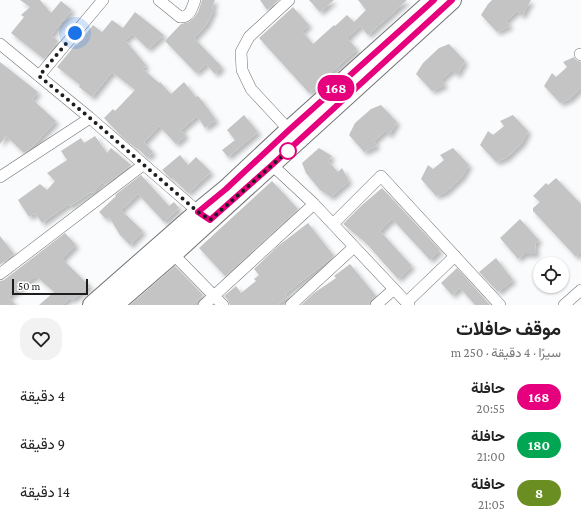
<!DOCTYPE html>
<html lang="ar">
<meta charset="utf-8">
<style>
body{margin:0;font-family:"Crimson Pro",Vazirmatn,serif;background:#f2f2f2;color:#222;direction:rtl;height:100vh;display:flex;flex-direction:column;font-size:15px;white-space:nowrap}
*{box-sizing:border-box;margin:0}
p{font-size:13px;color:#767676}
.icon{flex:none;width:22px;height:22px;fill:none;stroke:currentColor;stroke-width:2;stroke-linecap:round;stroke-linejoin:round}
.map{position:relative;height:305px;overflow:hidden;direction:ltr}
.panel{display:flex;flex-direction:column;background:#fff;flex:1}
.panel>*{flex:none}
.badge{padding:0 8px;border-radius:13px;font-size:14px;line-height:26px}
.tools{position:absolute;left:533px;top:257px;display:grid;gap:8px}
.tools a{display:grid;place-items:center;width:36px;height:36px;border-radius:50%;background:#fff;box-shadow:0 1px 3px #0004;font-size:20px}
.scale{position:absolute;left:12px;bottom:10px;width:76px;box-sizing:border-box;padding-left:4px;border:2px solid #1e1e1e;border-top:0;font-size:11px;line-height:14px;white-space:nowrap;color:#1e1e1e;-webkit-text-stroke:3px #fff;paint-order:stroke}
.you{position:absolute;width:20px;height:20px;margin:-10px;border:3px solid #fff;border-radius:50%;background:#1a73e8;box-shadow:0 0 0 6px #1a73e833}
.map>.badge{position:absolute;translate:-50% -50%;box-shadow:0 0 0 2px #fff}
.round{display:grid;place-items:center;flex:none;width:42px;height:42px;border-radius:16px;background:#f2f2f2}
.head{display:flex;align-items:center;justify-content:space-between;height:68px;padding:0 20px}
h1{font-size:19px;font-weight:700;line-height:30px}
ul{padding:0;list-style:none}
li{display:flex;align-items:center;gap:12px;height:48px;padding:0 20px}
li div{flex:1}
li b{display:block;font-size:15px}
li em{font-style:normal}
li .badge{min-width:44px;font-weight:700;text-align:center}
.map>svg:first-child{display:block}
</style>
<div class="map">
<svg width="581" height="305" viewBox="0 0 581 305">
<defs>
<filter id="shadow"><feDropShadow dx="3.5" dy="3.5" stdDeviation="2" flood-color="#0004"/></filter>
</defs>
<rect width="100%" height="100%" fill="#fafbfc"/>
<g fill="#c5c4c5" filter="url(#shadow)">
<polygon points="20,0 40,0 51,13 61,1 72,10 51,35 58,41 44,59 11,33 24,17 21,15 30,7"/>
<polygon points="202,0 215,0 212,8 214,9 207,24 194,38 222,67 215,74 206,64 196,73 165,41 181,24 189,22 194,18 198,12"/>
<polygon points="260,0 279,0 267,10"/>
<polygon points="309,0 334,0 320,12"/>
<polygon points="358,0 407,0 368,35 360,26 347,38 357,49 309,93 259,38 293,7 309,25 302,31 313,44 334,25 335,26 347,15 354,22 366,10"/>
<polygon points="492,0 531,0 522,16 517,11 506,21 510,26 497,32 481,15 488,4"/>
<polygon points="135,12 164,35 148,49 132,34 125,40 146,65 143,69 159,83 160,82 171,94 184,82 196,97 198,96 203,102 216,120 205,128 197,116 181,130 186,135 176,144 159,126 144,142 153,152 147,158 138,148 137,149 123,138 104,118 113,109 115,111 135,90 112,72 92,97 79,87 80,85 57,67 76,44 77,45 93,25 102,32 112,20 123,28"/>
<polygon points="449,44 465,61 457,75 452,70 441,80 445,85 432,91 416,74 423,63 439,48"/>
<polygon points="574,57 576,60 581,62 581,88 570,99 560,103 544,86 552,73 556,77 567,67 563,62"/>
<polygon points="0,62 38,92 32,99 56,121 31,148 24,153 6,136 0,144"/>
<polygon points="381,105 397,122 389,135 385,131 374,141 377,146 364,152 349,135 355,123 371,109"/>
<polygon points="244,115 258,132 228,157 222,150 235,140 227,130"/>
<polygon points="513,115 528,131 522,143 506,158 496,162 480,145 488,131 493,135 504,126 500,121"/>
<polygon points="95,136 107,153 111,148 131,165 105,185 102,182 93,193 91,192 70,206 69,204 42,223 35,213 29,217 18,200 40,184 47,190 55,181 47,173 67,160 61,151 81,138 84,143"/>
<polygon points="319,148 332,156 328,161 338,172 342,168 349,181 331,197 320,190 306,173 302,163"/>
<polygon points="453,148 469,165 462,177 446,192 436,196 421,179 428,165 433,169 444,160 440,155"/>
<polygon points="180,155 188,165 196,157 211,172 188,193 172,178 171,179 162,170"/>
<polygon points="141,175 169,206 174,202 179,208 164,222 138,194 121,210 143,231 130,245 120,235 109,217 106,219 99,212 116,196 115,195"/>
<polygon points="556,178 581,204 581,252 576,257 533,211 533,208 540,202 533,196 546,183 548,185"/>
<polygon points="272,181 298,209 225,276 199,248"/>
<polygon points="382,188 440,250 430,260 392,219 380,231 412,266 398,279 366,243 343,224 362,205"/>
<polygon points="520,219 539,240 535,244 536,254 524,254 518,259 500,238"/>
<polygon points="308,223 334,256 285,294 288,297 277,305 230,305 228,300 224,296 236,286 241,293 256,281 254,279 259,275 254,269 278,246"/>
<polygon points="65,233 76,245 62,259 90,286 72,300 70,298 62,305 39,305 54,292 36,276 8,297 16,305 0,305 0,281 4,280"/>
<polygon points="0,236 14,254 0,265"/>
<polygon points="496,258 513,280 498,292 479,272"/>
<polygon points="350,264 376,296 371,300 369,305 301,305 314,293 336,278 334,276"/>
<polygon points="175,266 203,295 192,305 130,305"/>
<polygon points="457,268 490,305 475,305 460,288 452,295 441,283"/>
</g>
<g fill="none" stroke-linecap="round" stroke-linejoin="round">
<defs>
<g id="minor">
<path d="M159,0L180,17C190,18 192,8 195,0"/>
<polyline points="0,44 90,118 202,215"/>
<polyline points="580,54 581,55"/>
<polyline points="39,76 103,0"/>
<polyline points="289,130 251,89 242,70 241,52 249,37 289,0"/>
<polyline points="272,165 314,204 409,305"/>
<polyline points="0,177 90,118"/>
<polyline points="333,224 381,176 500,305"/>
<polyline points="173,254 223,305"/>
<polyline points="0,274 143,165"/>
<polyline points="407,302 455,256"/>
<polyline points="204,305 314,204"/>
<polyline points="291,305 354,247"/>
<polyline points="376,305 394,289"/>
<polyline points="564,305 581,290"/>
</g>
<g id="primary">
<polyline points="92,305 198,212 226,189 289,130 434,0"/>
<polyline points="114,305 173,254 452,0"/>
</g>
</defs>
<use href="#minor" stroke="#727274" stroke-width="12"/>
<use href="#primary" stroke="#727274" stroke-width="20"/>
<use href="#minor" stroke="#fff" stroke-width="11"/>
<use href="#primary" stroke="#fff" stroke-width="18"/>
</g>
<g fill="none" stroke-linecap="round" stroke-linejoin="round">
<defs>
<polyline id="line" points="434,0 289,130 226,189 198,212 210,220 272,165 452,0"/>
</defs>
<use href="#line" stroke="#fff" stroke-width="9"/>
<use href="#line" stroke="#e6007e" stroke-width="6"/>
<polyline stroke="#1e1e1e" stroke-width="4" stroke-dasharray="0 7.2" points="75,33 39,76 90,118 198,212 210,220 288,151"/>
</g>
<circle fill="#fff" stroke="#e6007e" stroke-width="2" cx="288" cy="151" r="8"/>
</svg>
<div class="tools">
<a><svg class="icon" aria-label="locate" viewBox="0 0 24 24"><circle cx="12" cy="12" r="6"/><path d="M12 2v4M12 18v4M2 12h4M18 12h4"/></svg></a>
</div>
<div class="scale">50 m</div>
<div class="you" style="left:75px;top:33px"></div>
<b class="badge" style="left:336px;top:88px;background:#e6007e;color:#fff">168</b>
</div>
<section class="panel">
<div class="head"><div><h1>موقف حافلات</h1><p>سيرًا · 4 دقيقة · 250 m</p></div><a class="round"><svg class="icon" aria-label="heart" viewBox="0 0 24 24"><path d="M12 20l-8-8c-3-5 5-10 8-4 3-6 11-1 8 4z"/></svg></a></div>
<ul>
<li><span class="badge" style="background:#e6007e;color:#fff">168</span><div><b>حافلة</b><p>20:55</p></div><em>4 دقيقة</em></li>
<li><span class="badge" style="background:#00a651;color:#fff">180</span><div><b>حافلة</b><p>21:00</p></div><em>9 دقيقة</em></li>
<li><span class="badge" style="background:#6b8e23;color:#fff">8</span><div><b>حافلة</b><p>21:05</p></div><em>14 دقيقة</em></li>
</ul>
</section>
